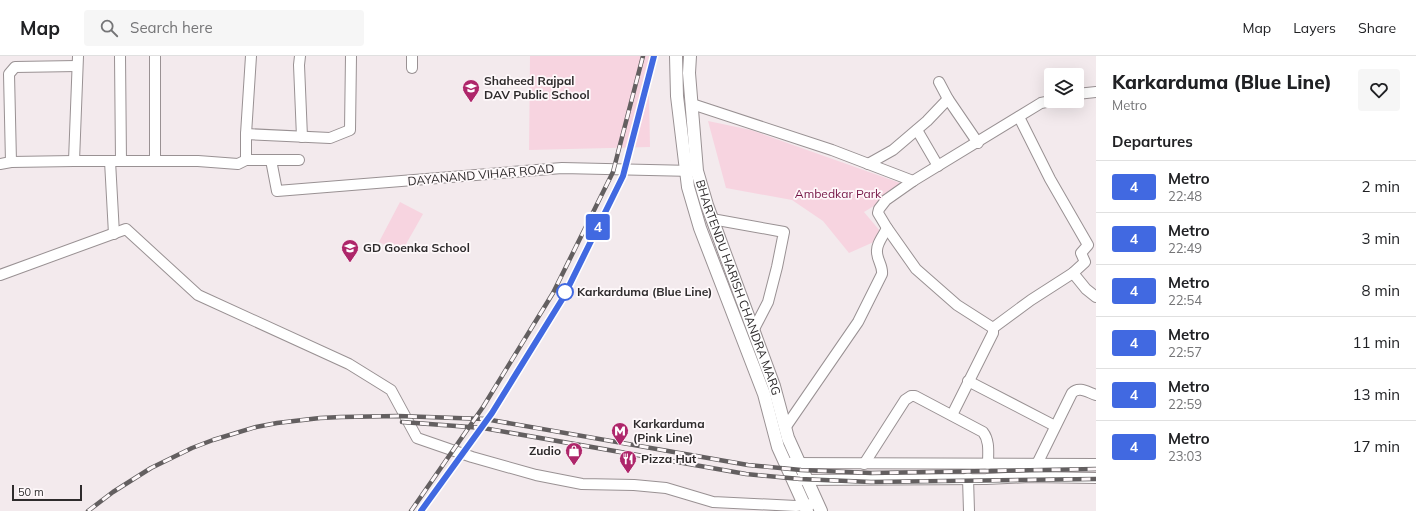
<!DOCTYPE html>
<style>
body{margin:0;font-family:Mulish,sans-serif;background:#f6f6f6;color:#202124;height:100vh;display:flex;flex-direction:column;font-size:15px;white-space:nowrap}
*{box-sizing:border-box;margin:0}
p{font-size:13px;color:#757577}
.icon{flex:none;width:22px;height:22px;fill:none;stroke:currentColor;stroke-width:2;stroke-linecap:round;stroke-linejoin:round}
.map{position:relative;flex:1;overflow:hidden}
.details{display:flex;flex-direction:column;background:#fff;width:320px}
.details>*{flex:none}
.badge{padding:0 8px;border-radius:3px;font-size:14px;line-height:26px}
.controls{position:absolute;left:1044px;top:12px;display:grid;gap:8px}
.controls a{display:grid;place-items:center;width:40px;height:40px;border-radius:4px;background:#fff;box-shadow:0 4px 16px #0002;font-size:20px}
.scale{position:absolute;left:12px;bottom:10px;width:70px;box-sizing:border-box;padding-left:4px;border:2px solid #2e2b2c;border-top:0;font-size:11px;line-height:14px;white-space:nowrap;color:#2e2b2c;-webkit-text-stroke:3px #fef8fa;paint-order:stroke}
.map>.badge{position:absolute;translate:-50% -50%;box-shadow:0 0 0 2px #fff}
h2{padding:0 16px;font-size:15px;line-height:36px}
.round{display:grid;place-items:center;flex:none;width:42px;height:42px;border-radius:4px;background:#f6f6f6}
.overview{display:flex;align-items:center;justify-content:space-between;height:68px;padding:0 16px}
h1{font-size:19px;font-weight:800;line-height:30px}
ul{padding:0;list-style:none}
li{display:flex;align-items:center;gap:12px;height:52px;padding:0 16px;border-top:1px solid #e0e0e0}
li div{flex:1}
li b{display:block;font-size:15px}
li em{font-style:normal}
li .badge{min-width:44px;font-weight:700;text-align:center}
header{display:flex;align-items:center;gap:24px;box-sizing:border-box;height:56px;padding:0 20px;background:#fff;border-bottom:1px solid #e0e0e0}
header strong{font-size:19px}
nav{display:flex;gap:22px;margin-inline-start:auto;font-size:14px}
.search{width:280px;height:36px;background:#f6f6f6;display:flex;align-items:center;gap:10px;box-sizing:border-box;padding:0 14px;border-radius:4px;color:#757577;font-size:15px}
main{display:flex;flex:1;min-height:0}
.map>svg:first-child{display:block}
</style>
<header>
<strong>Map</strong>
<div class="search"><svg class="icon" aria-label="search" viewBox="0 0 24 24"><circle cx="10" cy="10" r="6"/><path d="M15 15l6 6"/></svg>Search here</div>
<nav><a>Map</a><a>Layers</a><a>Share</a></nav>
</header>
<main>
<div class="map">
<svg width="1096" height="455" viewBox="0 0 1096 455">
<rect width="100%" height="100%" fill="#f3eaed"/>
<g fill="#f7d4e0">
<polygon points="530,0 650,0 649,39 650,91 529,94"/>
<polygon points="708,65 751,74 903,128 903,132 864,156 885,181 849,197 823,165 792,144 726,132"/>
<polygon points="400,146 423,158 401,197 379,186"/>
</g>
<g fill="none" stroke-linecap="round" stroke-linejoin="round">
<defs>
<g id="minor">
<polyline points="120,0 121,105"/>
<polyline points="300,0 299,9 302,81"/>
<polyline points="412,0 412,12"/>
<polyline points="939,26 948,43"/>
<polyline points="1077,38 1096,36"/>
<polyline points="692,48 832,94 913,125"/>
<polyline points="917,74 938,110"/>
<polyline points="246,78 330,82 350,74 351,0"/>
<polyline points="246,104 299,104"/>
<polyline points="271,104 277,135 562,112 693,115"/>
<polyline points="74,105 78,0"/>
<polyline points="110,105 114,178"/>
<polyline points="155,105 155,0"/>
<polyline points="11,106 9,18 15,11 77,10"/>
<polyline points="0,108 11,106 74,105 198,105 238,108 246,104 246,78 251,0"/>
<polyline points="868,108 893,94 927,65 948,43 978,87"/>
<polyline points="712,163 784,176 777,211 768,246 753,275"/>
<polyline points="1073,217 1086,233 1096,241"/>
<polyline points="0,219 126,173 198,239 349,308 391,334 417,382 472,401 536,419 582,428 634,429 666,432 713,446 796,450 812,448"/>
<polyline points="993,272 1031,244 1073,217 1085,206 1081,197 1088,189 1050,123 1019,61"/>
<polyline points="968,325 1055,370"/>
<polyline points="952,359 993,277 993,272 957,249 916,213 887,172 878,157 879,153 886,144 913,125 1041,47 1051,45"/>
<path d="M785,372L858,266L882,218C883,210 877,204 877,196C876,188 884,179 887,172"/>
<polyline points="785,407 1096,408"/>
<path d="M864,408L905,344L911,340H915L983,376C990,385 988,397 988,408"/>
<path d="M1037,408L1072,337C1079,330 1087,336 1096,339"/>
<polyline points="968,422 969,455"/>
<polyline points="793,424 986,423 1030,421 1096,422"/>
</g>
<g id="major">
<polyline points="676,0 677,40 688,131 700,172 764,338 778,391 807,455"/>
<path id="s1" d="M690,0L689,17L697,115L707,149L774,330L788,382L821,455"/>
</g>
</defs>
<use href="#minor" stroke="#999193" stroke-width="12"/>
<use href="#major" stroke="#999193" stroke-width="14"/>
<use href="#minor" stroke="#fff" stroke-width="10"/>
<use href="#major" stroke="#fff" stroke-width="12"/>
<defs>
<g id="rail">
<polyline points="402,366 483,372 746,418 800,423 871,426 1096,423"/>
<polyline points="88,455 113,436 151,412 192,392 213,384 256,371 277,367 320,362 341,361 398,360 485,363 748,409 801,414 871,417 1096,413"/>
<polyline points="411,455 483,351 553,237 613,116 643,0"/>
<polyline points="421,455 492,357 563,242 623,120 654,0"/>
</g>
</defs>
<use href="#rail" stroke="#635f60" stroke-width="4.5"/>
<use href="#rail" stroke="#fef8fa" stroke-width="3" stroke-dasharray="9" stroke-linecap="butt"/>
</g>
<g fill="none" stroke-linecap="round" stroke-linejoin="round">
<defs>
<polyline id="line" points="421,455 492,357 563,242 623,120 654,0"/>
</defs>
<use href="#line" stroke="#fff" stroke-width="9"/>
<use href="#line" stroke="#4169e1" stroke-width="6"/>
</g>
<defs>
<symbol id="school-pin" viewBox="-11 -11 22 30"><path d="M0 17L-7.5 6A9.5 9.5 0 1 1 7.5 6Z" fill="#ae266a" stroke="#fef8fa"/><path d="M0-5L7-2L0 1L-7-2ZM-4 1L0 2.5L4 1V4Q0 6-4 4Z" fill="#fff"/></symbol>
<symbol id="metro-pin" viewBox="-11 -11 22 30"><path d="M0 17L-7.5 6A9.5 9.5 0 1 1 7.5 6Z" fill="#ae266a" stroke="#fef8fa"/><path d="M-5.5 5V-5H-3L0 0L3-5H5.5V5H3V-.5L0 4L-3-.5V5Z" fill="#fff"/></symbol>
<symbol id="shop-pin" viewBox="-11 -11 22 30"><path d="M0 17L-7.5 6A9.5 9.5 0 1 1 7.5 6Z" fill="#ae266a" stroke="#fef8fa"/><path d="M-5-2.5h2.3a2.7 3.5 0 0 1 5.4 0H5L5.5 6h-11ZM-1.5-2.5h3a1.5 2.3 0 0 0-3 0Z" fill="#fff"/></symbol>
<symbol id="restaurant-pin" viewBox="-11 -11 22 30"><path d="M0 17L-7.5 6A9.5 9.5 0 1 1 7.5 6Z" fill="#ae266a" stroke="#fef8fa"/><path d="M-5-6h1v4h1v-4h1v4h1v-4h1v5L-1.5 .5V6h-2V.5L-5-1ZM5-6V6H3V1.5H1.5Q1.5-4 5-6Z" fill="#fff"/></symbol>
</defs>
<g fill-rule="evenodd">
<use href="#school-pin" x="461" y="22" width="20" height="27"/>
<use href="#school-pin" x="340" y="182" width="20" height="27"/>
<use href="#metro-pin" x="610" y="365" width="20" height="27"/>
<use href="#shop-pin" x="564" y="385" width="20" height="27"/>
<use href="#restaurant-pin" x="618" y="393" width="20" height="27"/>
</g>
<circle fill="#fff" stroke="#4169e1" stroke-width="2" cx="565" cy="236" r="8"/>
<g text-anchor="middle" stroke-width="3.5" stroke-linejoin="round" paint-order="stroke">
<g font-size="12" font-weight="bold" fill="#2e2b2c" stroke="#fef8fa" text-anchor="start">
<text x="484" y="29">Shaheed Rajpal<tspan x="484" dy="14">DAV Public School</tspan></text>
<text x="363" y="196">GD Goenka School</text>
<text x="633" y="372">Karkarduma<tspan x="633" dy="14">(Pink Line)</tspan></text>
<text x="561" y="399" text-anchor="end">Zudio</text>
<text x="641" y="407">Pizza Hut</text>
</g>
<g font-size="12" fill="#2e2b2c" stroke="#fef8fa">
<text transform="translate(481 119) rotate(-5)" y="4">DAYANAND VIHAR ROAD</text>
<text dy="4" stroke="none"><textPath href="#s1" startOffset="239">BHARTENDU HARISH CHANDRA MARG</textPath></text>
</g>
<g font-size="12" fill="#731344" stroke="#fef8fa">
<text x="838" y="142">Ambedkar Park</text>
</g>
<g font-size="12" font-weight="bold" fill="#2e2b2c" stroke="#fef8fa" text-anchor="start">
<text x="577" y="240">Karkarduma (Blue Line)</text>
</g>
</g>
</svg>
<div class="controls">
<a><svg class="icon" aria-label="layers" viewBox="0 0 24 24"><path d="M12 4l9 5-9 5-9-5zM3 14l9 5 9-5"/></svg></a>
</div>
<div class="scale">50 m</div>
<b class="badge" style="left:598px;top:171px;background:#4169e1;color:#fff">4</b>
</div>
<section class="details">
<div class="overview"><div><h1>Karkarduma (Blue Line)</h1><p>Metro</p></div><a class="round"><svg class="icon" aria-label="heart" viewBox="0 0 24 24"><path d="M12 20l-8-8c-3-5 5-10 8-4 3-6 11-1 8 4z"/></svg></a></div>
<h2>Departures</h2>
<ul>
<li><span class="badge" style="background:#4169e1;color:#fff">4</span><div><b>Metro</b><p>22:48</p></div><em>2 min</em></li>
<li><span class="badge" style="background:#4169e1;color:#fff">4</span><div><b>Metro</b><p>22:49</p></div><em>3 min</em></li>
<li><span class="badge" style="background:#4169e1;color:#fff">4</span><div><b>Metro</b><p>22:54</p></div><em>8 min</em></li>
<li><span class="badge" style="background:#4169e1;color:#fff">4</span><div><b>Metro</b><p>22:57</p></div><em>11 min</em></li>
<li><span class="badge" style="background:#4169e1;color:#fff">4</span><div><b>Metro</b><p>22:59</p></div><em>13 min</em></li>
<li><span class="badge" style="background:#4169e1;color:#fff">4</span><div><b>Metro</b><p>23:03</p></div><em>17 min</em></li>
</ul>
</section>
</main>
